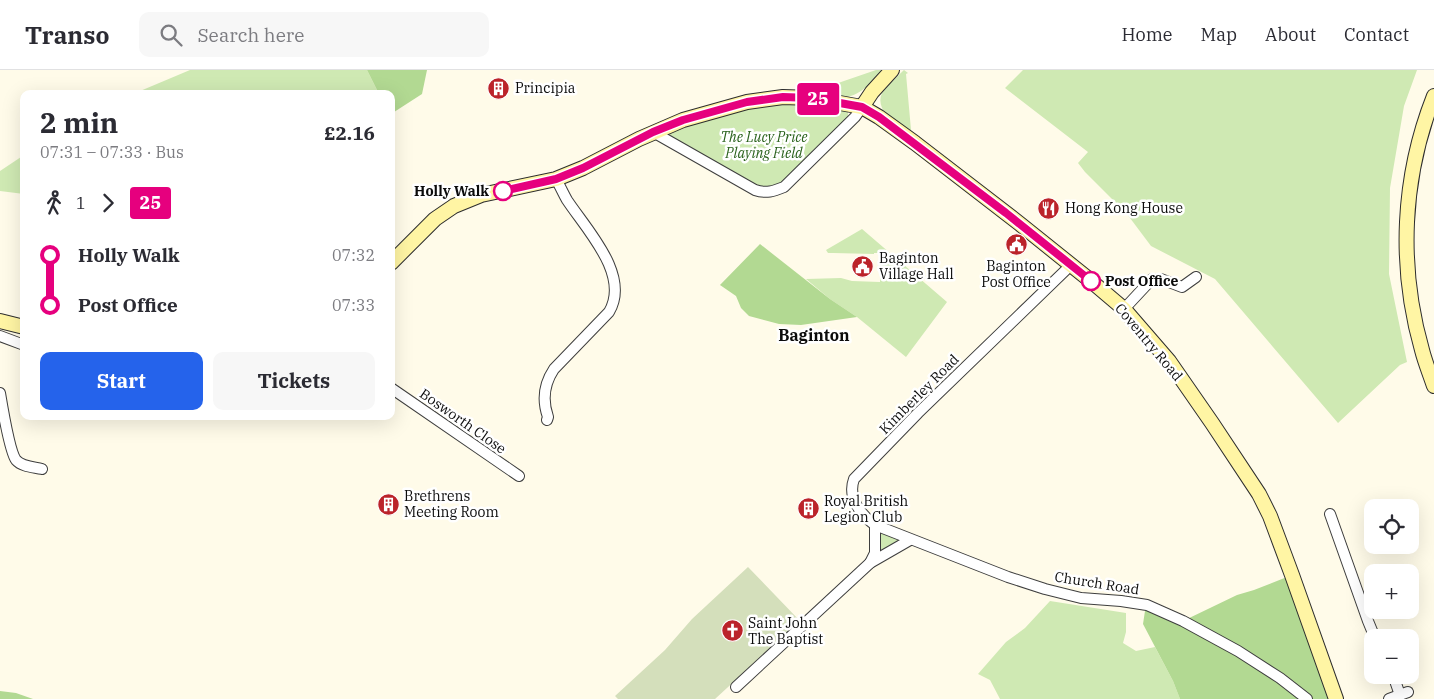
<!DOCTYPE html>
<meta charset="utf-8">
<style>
body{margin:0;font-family:"IBM Plex Serif",serif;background:#f7f7f7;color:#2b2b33;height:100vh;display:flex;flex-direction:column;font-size:19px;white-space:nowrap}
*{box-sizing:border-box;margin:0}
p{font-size:16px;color:#7c7c81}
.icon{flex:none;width:28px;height:28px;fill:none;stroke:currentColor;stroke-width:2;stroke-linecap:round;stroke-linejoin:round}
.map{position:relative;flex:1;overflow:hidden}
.sheet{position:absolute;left:20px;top:20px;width:375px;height:330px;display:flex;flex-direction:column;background:#fff;border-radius:10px;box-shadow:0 5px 20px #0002}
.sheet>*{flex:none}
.badge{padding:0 10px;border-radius:4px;font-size:18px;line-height:32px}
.tools{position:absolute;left:1364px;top:429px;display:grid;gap:10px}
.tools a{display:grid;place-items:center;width:55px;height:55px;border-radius:10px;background:#fff;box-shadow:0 5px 20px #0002;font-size:25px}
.map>.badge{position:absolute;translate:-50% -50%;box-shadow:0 0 0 2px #fff}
.legs{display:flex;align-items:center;gap:8px;height:55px;padding:0 20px;font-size:16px}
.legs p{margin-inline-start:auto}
.head{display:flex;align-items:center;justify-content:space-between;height:85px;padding:0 20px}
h1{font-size:28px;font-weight:700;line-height:38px}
.primary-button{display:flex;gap:10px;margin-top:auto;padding:10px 20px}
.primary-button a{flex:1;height:58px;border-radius:10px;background:#2563eb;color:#fff;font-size:20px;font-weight:700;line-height:58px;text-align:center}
.primary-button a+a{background:#f7f7f7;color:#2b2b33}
ul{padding:0 20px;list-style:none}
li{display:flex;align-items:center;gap:18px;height:50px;font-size:19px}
li i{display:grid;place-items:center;width:8px;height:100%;margin:0 6px;background:currentColor}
li i::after{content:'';width:12px;height:12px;margin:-6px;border:4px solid;border-radius:50%;background:#fff}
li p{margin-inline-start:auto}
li:first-child i{background:linear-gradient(#0000 50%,currentColor 0)}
li:last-child i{background:linear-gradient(currentColor 50%,#0000 0)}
header{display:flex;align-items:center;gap:30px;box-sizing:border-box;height:70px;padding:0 25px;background:#fff;border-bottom:1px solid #e1e1e2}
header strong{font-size:24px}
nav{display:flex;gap:28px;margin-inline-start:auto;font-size:18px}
.search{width:350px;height:45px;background:#f7f7f7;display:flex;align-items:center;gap:12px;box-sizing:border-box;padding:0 18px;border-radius:10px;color:#7c7c81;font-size:19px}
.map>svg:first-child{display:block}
</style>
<header>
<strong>Transo</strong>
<div class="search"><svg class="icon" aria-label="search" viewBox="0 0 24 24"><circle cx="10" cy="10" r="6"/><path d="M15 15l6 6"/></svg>Search here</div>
<nav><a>Home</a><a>Map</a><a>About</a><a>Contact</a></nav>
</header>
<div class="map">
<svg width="1434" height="629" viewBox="0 0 1434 629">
<rect width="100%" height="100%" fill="#fffbe9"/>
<g fill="#cfe9b3">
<polygon points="190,0 367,0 379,24 133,24"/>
<path d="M876,0H884C873,10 861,26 845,27C834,28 821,24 809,23Z"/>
<path d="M904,0L908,3L906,4L912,71C900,59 870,38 884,20C890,13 897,7 904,0Z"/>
<polygon points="1023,0 1417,0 1404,36 1390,118 1389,204 1407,292 1400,295 1338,353 1215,209 1151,176 1127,144 1085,102 1078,93 1088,82 1005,18"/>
<polygon points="809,33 831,37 848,42 848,48 783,112 770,118 754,116 672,68 670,65 670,62 674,59 743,38 777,34"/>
<polygon points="24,85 24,124 0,121 0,101"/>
<polygon points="862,159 947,232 906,287 857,247 830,229 806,209 841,208 852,211 880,212 882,190 885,190 885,183 874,183 874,184 833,183 828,183 826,180"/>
<polygon points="880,462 897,469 898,471 884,482 880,482 879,463"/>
<polygon points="1050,531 1126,543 1126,562 1123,573 1136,581 1155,577 1173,611 1180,629 1000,629 990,610 978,604 1006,572 1025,558"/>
</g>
<g fill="#b2d992">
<polygon points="367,0 427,0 422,24 391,44 391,24 379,24"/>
<polygon points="760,174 830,229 857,247 801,255 779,254 749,246 741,238 736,226 720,215"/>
<polygon points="1292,505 1336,629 1180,629 1173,611 1143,554 1145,541 1147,535 1183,551 1237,525 1254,520"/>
<polygon points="0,621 16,623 33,629 0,629"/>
</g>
<polygon fill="#d4dfbb" points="748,497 800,551 715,629 618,629 615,626 665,580 692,549"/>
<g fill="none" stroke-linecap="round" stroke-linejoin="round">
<defs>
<g id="street">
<path d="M653,62L755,120C766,124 774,121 784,117L855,47L862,37"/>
<path d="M1071,195L918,343L854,409C847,428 861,445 875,455L1008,507L1045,519L1081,528L1121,531L1147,535L1183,551L1238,581L1280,608L1307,629"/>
<polyline points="1124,239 1152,209 1161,209 1182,217 1196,207"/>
<polyline points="0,266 24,275"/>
<polyline points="391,318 519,406"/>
<path d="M0,323C2,335 10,382 16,390C22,397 34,397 42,399"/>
<path d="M547,350L548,347C542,330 544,314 554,299L609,242C631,205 586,159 567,130C563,123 560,116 556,109"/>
<polyline points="1330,444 1368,551 1375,568"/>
<polyline points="870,493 875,483 875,455"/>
<polyline points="1393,605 1400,625"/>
<polyline points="736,617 870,493 910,470"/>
<polyline points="1389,629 1408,622"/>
</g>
<g id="secondary">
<path d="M1434,26C1402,107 1398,196 1422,280C1425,292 1430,304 1434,316"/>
<polyline points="862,37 872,22 892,0"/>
<polyline points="391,193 435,149 454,136 481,125 556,109 583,98 639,69 683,50 747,32 783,27 812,28 862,37 879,47 915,73 1020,154 1091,211 1124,239 1169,291 1212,353 1259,424 1270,446 1292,505 1336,629"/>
<polyline points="0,251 24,257"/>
</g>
</defs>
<use href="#street" stroke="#3e3e3e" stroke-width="12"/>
<use href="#secondary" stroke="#2d2d2d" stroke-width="16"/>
<use href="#street" stroke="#fff" stroke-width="10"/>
<use href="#secondary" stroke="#fff5a4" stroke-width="14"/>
</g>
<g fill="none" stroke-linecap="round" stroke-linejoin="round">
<defs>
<polyline id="line-1" points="503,121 556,109 583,98 653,62 683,50 747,32 783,27 812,28 862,37 879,47 1006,143 1091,211"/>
</defs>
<use href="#line-1" stroke="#fff" stroke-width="11"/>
<use href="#line-1" stroke="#e6007e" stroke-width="8"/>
</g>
<defs>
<symbol id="building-disc" viewBox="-11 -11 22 22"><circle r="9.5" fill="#bb232a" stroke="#fff"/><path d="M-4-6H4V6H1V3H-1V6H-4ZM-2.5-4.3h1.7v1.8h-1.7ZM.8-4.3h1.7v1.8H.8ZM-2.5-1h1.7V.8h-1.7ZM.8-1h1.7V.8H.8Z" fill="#fff"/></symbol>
<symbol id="restaurant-disc" viewBox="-11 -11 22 22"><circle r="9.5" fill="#bb232a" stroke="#fff"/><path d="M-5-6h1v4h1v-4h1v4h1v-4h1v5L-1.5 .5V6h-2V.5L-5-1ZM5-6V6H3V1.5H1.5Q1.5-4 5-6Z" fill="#fff"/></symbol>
<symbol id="civic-disc" viewBox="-11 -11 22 22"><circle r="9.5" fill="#bb232a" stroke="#fff"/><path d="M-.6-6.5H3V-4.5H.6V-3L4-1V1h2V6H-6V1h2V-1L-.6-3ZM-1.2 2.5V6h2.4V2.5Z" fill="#fff"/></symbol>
<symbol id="church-disc" viewBox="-11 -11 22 22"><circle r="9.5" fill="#bb232a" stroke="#fff"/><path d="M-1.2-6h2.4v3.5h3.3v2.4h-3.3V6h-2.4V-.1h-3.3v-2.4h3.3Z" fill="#fff"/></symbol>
</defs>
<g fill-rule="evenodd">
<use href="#building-disc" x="486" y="6" width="25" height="25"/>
<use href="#restaurant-disc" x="1036" y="126" width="25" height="25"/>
<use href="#civic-disc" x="1004" y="162" width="25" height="25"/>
<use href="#civic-disc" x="850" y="184" width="25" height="25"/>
<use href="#building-disc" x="376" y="422" width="25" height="25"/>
<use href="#building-disc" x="796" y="426" width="25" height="25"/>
<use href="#church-disc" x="720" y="548" width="25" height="25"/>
</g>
<g fill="#fff" stroke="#e6007e" stroke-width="2.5">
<circle cx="503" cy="121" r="9"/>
<circle cx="1091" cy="211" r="9"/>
</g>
<g text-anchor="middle" stroke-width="5" stroke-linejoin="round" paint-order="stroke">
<g font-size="14" fill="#0b0b0b" stroke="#fff" text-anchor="start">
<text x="515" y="23">Principia</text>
<text x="1065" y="143">Hong Kong House</text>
<text x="879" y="193">Baginton<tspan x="879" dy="16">Village Hall</tspan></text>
<text x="1016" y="201" text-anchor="middle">Baginton<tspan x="1016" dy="16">Post Office</tspan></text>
<text x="404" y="431">Brethrens<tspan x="404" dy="16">Meeting Room</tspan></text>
<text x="824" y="436">Royal British<tspan x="824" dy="16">Legion Club</tspan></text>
<text x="748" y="558">Saint John<tspan x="748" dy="16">The Baptist</tspan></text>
</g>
<g font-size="14" font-style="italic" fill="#2a621c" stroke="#fff">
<text x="764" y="72">The Lucy Price<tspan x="764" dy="16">Playing Field</tspan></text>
</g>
<g font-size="14" font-weight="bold" fill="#0b0b0b" stroke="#fff" text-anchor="end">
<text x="489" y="126">Holly Walk</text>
<text x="1105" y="216" text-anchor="start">Post Office</text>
</g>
<g font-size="14" fill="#0b0b0b" stroke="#fff">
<text transform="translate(1149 272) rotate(50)" y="5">Coventry Road</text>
<text transform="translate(919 324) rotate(-45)" y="5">Kimberley Road</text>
<text transform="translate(463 351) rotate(35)" y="5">Bosworth Close</text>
<text transform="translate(1097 513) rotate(9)" y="5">Church Road</text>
</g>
<g font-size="16" font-weight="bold" fill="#0b0b0b" stroke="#fff">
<text x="814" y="271">Baginton</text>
</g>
</g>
</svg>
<div class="tools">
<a><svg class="icon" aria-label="locate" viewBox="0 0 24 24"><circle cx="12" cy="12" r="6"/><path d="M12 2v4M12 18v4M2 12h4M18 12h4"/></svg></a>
<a>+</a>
<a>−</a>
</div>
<b class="badge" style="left:818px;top:29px;background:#e6007e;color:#fff">25</b>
<section class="sheet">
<div class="head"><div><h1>2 min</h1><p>07:31 – 07:33 · Bus</p></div><b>£2.16</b></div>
<div class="legs"><svg class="icon" aria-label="walk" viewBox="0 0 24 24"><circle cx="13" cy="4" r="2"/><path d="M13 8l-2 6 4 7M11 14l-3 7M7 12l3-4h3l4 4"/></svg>1<svg class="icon" aria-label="forward" viewBox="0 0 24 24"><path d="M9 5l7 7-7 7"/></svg><b class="badge" style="background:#e6007e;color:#fff">25</b></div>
<ul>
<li><i style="color:#e6007e"></i><b>Holly Walk</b><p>07:32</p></li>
<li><i style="color:#e6007e"></i><b>Post Office</b><p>07:33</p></li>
</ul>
<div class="primary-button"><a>Start</a><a>Tickets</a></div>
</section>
</div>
